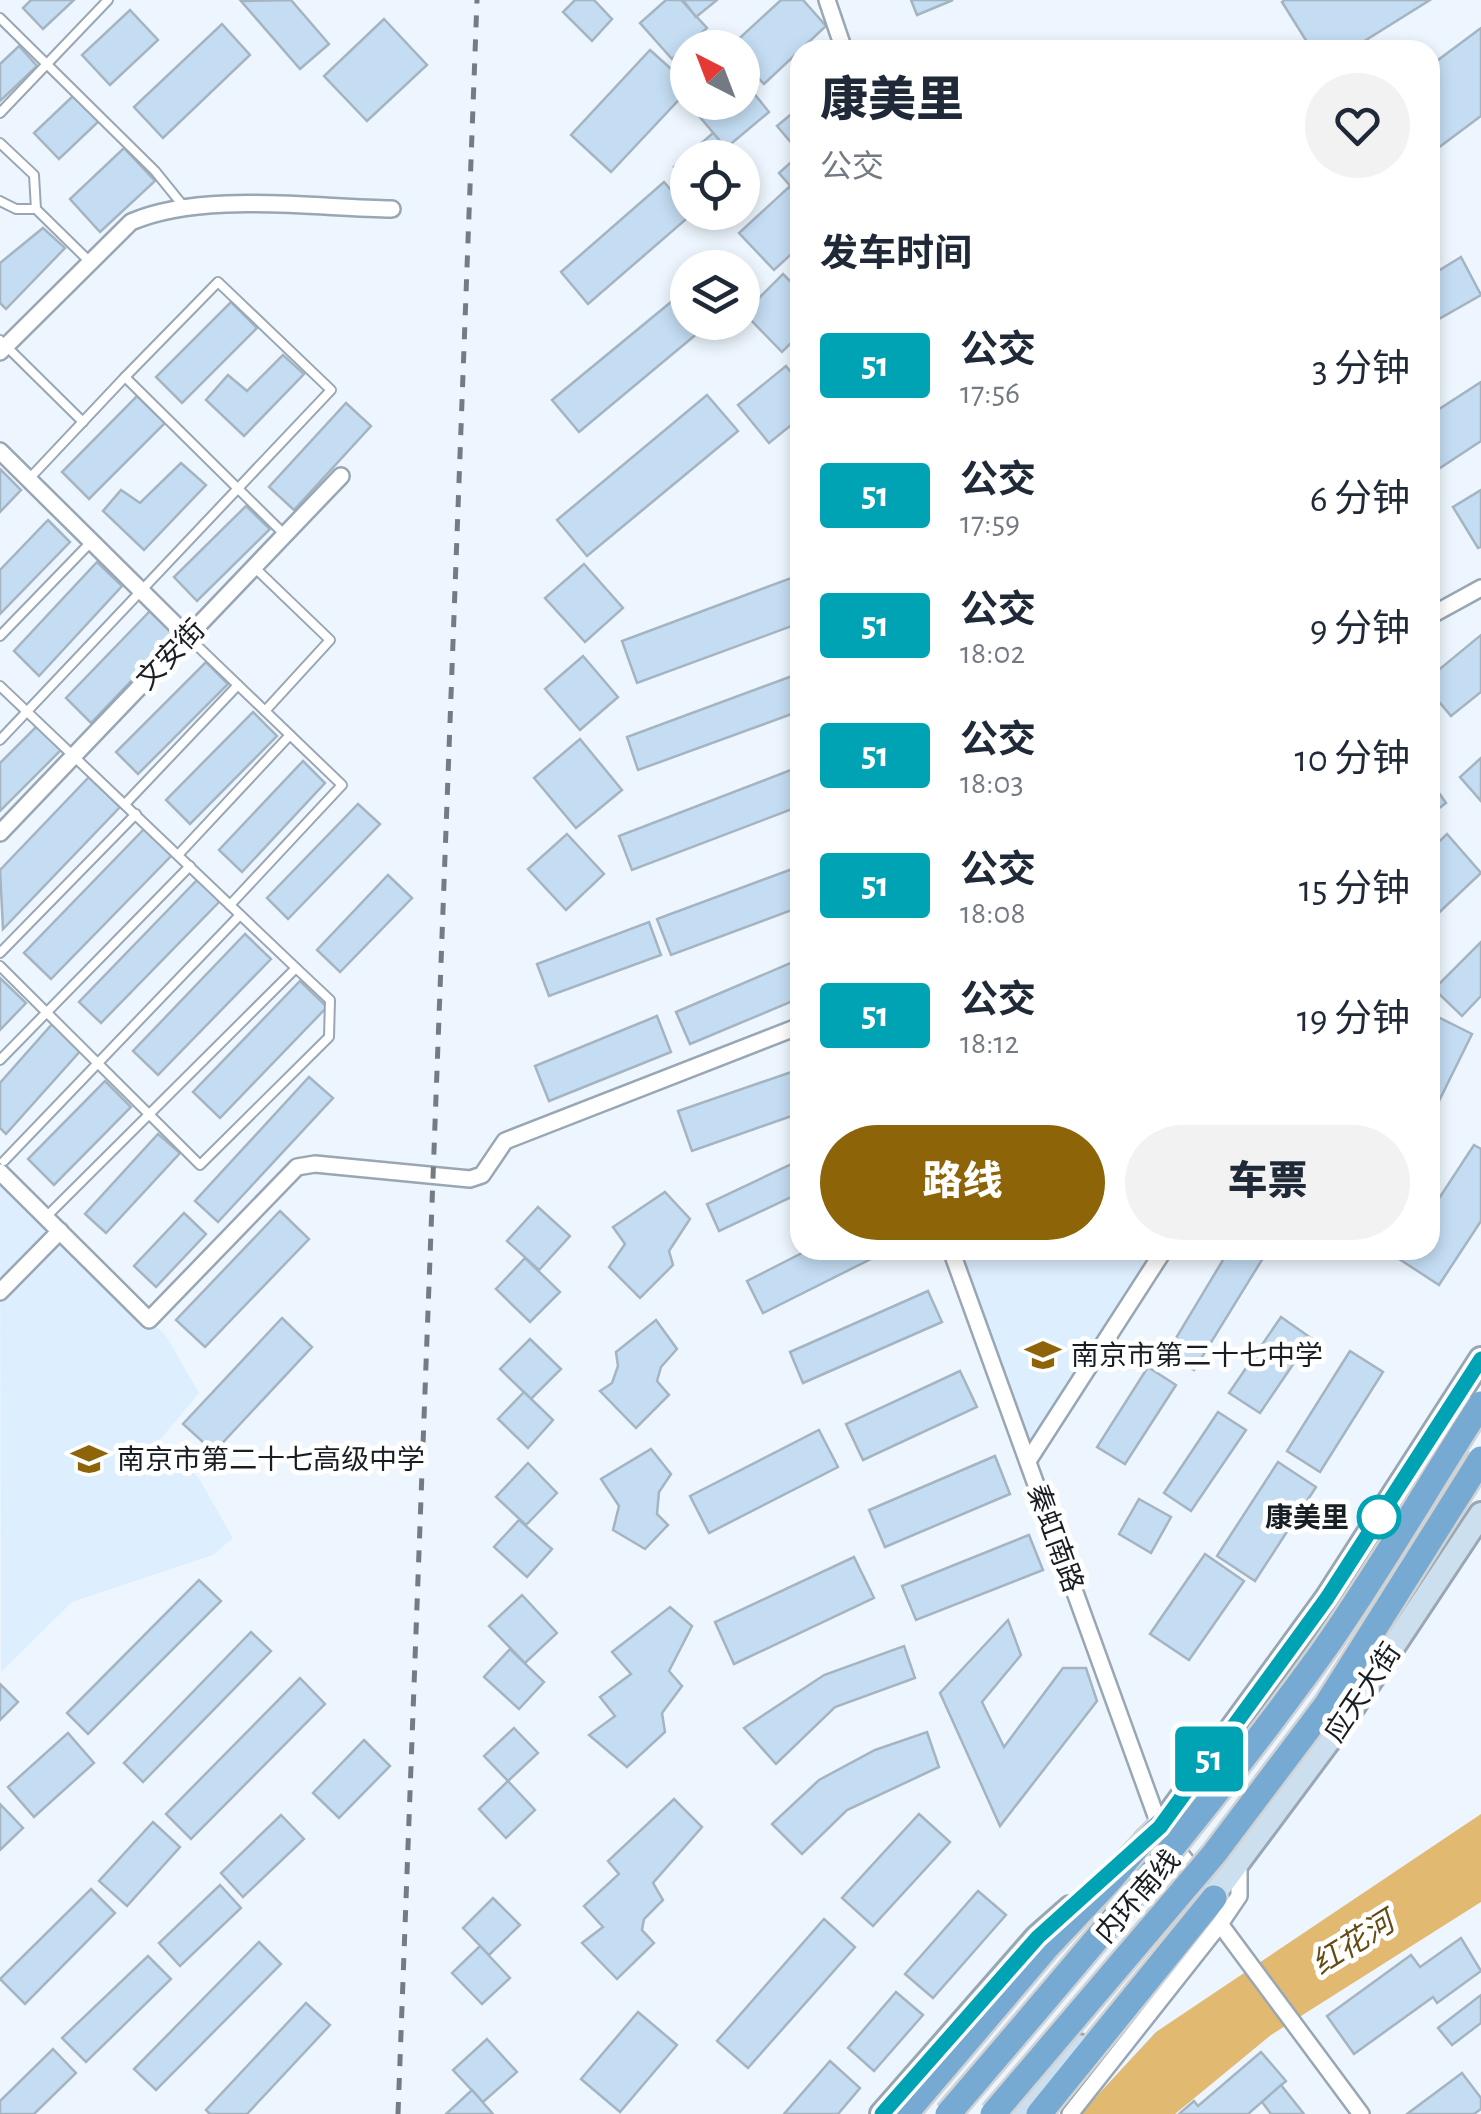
<!DOCTYPE html>
<html lang="zh">
<meta charset="utf-8">
<style>
body{margin:0;font-family:"Alegreya Sans","Noto Sans SC",sans-serif;background:#f2f2f3;color:#1f2937;height:100vh;display:flex;flex-direction:column;font-size:38px;white-space:nowrap}
*{box-sizing:border-box;margin:0}
p{font-size:32px;color:#747a83}
.icon{flex:none;width:55px;height:55px;fill:none;stroke:currentColor;stroke-width:2;stroke-linecap:round;stroke-linejoin:round}
.map{position:relative;flex:1;overflow:hidden}
.details{position:absolute;left:790px;top:40px;width:650px;height:1220px;display:flex;flex-direction:column;background:#fff;border-radius:30px;box-shadow:0 5px 15px #0003}
.details>*{flex:none}
.badge{padding:0 20px;border-radius:8px;font-size:35px;line-height:65px}
.needle{width:65px;rotate:318deg}
.tools{position:absolute;left:670px;top:30px;display:grid;gap:20px}
.tools a{display:grid;place-items:center;width:90px;height:90px;border-radius:50%;background:#fff;box-shadow:0 5px 15px #0003;font-size:50px}
.map>.badge{position:absolute;translate:-50% -50%;box-shadow:0 0 0 5px #fff}
h2{padding:0 30px;font-size:38px;line-height:90px}
.round{display:grid;place-items:center;flex:none;width:105px;height:105px;border-radius:52px;background:#f2f2f3}
.head{display:flex;align-items:center;justify-content:space-between;height:170px;padding:0 30px}
h1{font-size:48px;font-weight:800;line-height:75px}
.cta{display:flex;gap:20px;margin-top:auto;padding:20px 30px}
.cta a{flex:1;height:115px;border-radius:60px;background:#8d6508;color:#fff;font-size:40px;font-weight:800;line-height:115px;text-align:center}
.cta a+a{background:#f2f2f3;color:#1f2937}
ul{padding:0;list-style:none}
li{display:flex;align-items:center;gap:30px;height:130px;padding:0 30px}
li div{flex:1}
li b{display:block;font-size:38px}
li em{font-style:normal}
li .badge{min-width:110px;font-weight:700;text-align:center}
.map>svg:first-child{display:block}
</style>
<div class="map">
<svg width="1481" height="2114" viewBox="0 0 1481 2114">
<rect width="100%" height="100%" fill="#edf6fe"/>
<g fill="#ddeefe">
<polygon points="0,1172 166,1336 199,1393 159,1441 198,1477 233,1538 213,1555 72,1602 1,1672"/>
<polygon points="951,1250 1164,1250 1028,1461"/>
</g>
<polygon fill="#e1b970" points="1481,1814 1481,1902 1271,2035 1175,2114 1080,2114 1156,2032"/>
<g fill="#c4ddf3" stroke="#a5b4c1" stroke-width="2.5">
<polygon points="31,0 74,0 43,29 23,8"/>
<polygon points="291,0 329,44 300,69 241,1"/>
<polygon points="575,0 594,0 612,19 592,41 563,12"/>
<polygon points="666,0 681,0 707,28 672,59 640,23"/>
<polygon points="683,0 717,0 696,17"/>
<polygon points="781,0 803,0 826,26 764,84 742,61 742,48 730,47"/>
<polygon points="911,0 953,0 917,15"/>
<polygon points="1285,0 1430,0 1350,50 1312,50 1282,2"/>
<polygon points="130,10 158,40 110,85 82,55"/>
<polygon points="384,19 427,65 367,121 324,76"/>
<polygon points="222,24 250,55 163,138 134,107"/>
<polygon points="1481,28 1481,116 1430,154 1430,66"/>
<polygon points="19,46 37,66 0,101 0,64"/>
<polygon points="650,50 688,84 688,90 611,172 571,135"/>
<polygon points="743,80 769,112 726,148 699,116 716,102 742,102"/>
<polygon points="74,95 99,121 59,159 34,133"/>
<polygon points="800,107 800,153 777,126"/>
<polygon points="713,133 735,158 688,158 688,183 674,167"/>
<polygon points="124,148 155,181 100,232 70,199"/>
<polygon points="800,154 800,197 779,173"/>
<polygon points="664,182 692,214 588,304 561,272"/>
<polygon points="789,187 800,200 800,246 774,270 739,233"/>
<polygon points="43,228 65,248 6,309 0,303 0,263"/>
<polygon points="1461,257 1481,295 1430,324 1430,276"/>
<polygon points="783,274 800,291 800,334 782,352 744,313"/>
<polygon points="688,288 688,322 711,322 579,432 552,400"/>
<polygon points="231,302 257,328 182,403 156,377"/>
<polygon points="283,355 304,374 244,436 206,400 228,375 247,391"/>
<polygon points="786,366 800,384 800,418 769,443 738,405"/>
<polygon points="1481,382 1481,441 1437,470 1430,459 1430,415"/>
<polygon points="707,395 738,431 587,556 557,520"/>
<polygon points="137,396 165,423 89,499 62,472"/>
<polygon points="346,403 371,426 294,510 269,487"/>
<polygon points="181,463 206,485 144,550 103,511 121,490 140,503"/>
<polygon points="0,469 21,490 0,512"/>
<polygon points="1481,490 1481,547 1478,548 1453,507"/>
<polygon points="246,506 270,529 197,601 174,577"/>
<polygon points="48,520 70,542 0,614 0,570"/>
<polygon points="97,562 122,586 39,676 14,651"/>
<polygon points="584,564 623,608 585,642 545,598"/>
<polygon points="791,578 800,603 800,623 637,683 622,641"/>
<polygon points="150,611 175,635 91,723 66,698"/>
<polygon points="1481,635 1481,692 1451,716 1430,691 1430,677"/>
<polygon points="583,656 618,697 580,730 545,689"/>
<polygon points="206,662 228,684 138,774 116,752"/>
<polygon points="795,675 800,711 638,770 627,737"/>
<polygon points="253,712 277,736 190,824 166,800"/>
<polygon points="40,723 64,747 0,811 0,763"/>
<polygon points="580,739 622,790 576,828 534,778"/>
<polygon points="1481,758 1481,801 1460,777"/>
<polygon points="303,761 325,783 242,872 219,850"/>
<polygon points="791,770 800,806 632,870 619,836"/>
<polygon points="89,777 120,807 3,929 0,870"/>
<polygon points="1430,780 1446,803 1430,815"/>
<polygon points="358,804 380,824 288,919 267,898"/>
<polygon points="147,826 174,853 51,979 24,953"/>
<polygon points="567,834 604,874 566,910 528,869"/>
<polygon points="1447,834 1481,873 1430,921 1430,850"/>
<polygon points="795,868 800,907 671,955 657,919"/>
<polygon points="388,875 412,898 340,972 317,950"/>
<polygon points="198,879 220,901 101,1023 79,1002"/>
<polygon points="649,922 661,955 549,996 537,964"/>
<polygon points="245,934 271,959 158,1075 133,1051"/>
<polygon points="1481,942 1481,996 1462,1016 1434,989"/>
<polygon points="800,959 800,998 690,1044 676,1012"/>
<polygon points="0,978 26,1003 0,1030"/>
<polygon points="300,981 327,1007 220,1118 193,1092"/>
<polygon points="1430,1013 1472,1034 1435,1109 1430,1106"/>
<polygon points="657,1016 671,1052 549,1101 535,1066"/>
<polygon points="53,1023 82,1049 6,1134 0,1128 0,1083"/>
<polygon points="800,1069 800,1113 692,1151 678,1111"/>
<polygon points="309,1077 333,1098 218,1222 195,1201"/>
<polygon points="105,1081 131,1107 54,1185 28,1159"/>
<polygon points="158,1134 180,1153 106,1233 85,1214"/>
<polygon points="1474,1145 1481,1149 1481,1221 1439,1285 1399,1259 1405,1250 1430,1250 1430,1212"/>
<polygon points="800,1160 800,1193 719,1231 707,1204"/>
<polygon points="665,1192 690,1219 669,1251 673,1265 640,1298 609,1267 625,1244 613,1227"/>
<polygon points="538,1207 570,1236 539,1270 507,1241"/>
<polygon points="280,1211 309,1239 205,1347 176,1320"/>
<polygon points="184,1213 206,1234 156,1287 134,1266"/>
<polygon points="808,1250 889,1250 763,1313 747,1281"/>
<polygon points="1229,1250 1268,1250 1194,1370 1167,1353"/>
<polygon points="525,1258 560,1292 530,1322 496,1289"/>
<polygon points="928,1291 942,1322 803,1383 790,1352"/>
<polygon points="1281,1317 1311,1338 1260,1413 1229,1393"/>
<polygon points="282,1318 312,1347 214,1452 183,1424"/>
<polygon points="656,1320 677,1349 661,1367 657,1381 669,1395 636,1428 600,1391 612,1383 618,1366 616,1352"/>
<polygon points="530,1339 561,1369 531,1399 500,1369"/>
<polygon points="1350,1351 1383,1372 1320,1472 1287,1451"/>
<polygon points="1148,1367 1176,1385 1125,1464 1097,1447"/>
<polygon points="960,1371 977,1407 863,1460 846,1424"/>
<polygon points="524,1392 553,1420 528,1448 498,1419"/>
<polygon points="1218,1412 1246,1430 1191,1511 1164,1493"/>
<polygon points="819,1430 838,1467 709,1533 690,1496"/>
<polygon points="651,1449 671,1474 659,1492 657,1514 668,1525 645,1549 613,1530 619,1506 601,1479"/>
<polygon points="995,1456 1010,1494 885,1547 869,1510"/>
<polygon points="1278,1462 1316,1487 1255,1581 1217,1556"/>
<polygon points="528,1463 557,1493 526,1525 496,1497"/>
<polygon points="1139,1499 1171,1517 1151,1553 1119,1534"/>
<polygon points="519,1520 552,1549 527,1577 494,1547"/>
<polygon points="1029,1535 1043,1570 916,1620 902,1586"/>
<polygon points="1205,1554 1244,1581 1189,1660 1150,1634"/>
<polygon points="854,1557 874,1598 734,1664 715,1622"/>
<polygon points="199,1580 221,1601 88,1734 67,1713"/>
<polygon points="522,1595 557,1633 525,1663 489,1626"/>
<polygon points="670,1607 692,1626 669,1671 682,1686 662,1713 665,1732 627,1767 589,1735 615,1716 600,1697 631,1674 612,1652"/>
<polygon points="1008,1620 1021,1655 982,1702 1004,1747 1063,1668 1086,1668 1097,1701 1000,1826 940,1693"/>
<polygon points="251,1632 271,1651 143,1782 124,1763"/>
<polygon points="904,1646 915,1678 835,1707 776,1764 744,1728 824,1675"/>
<polygon points="510,1649 544,1682 519,1709 484,1677"/>
<polygon points="300,1678 325,1704 191,1839 166,1814"/>
<polygon points="0,1684 18,1702 0,1720"/>
<polygon points="514,1728 538,1753 508,1781 484,1756"/>
<polygon points="927,1732 939,1767 847,1810 802,1854 772,1824 819,1780 875,1750"/>
<polygon points="68,1733 94,1763 34,1817 8,1787"/>
<polygon points="364,1740 390,1766 339,1818 313,1793"/>
<polygon points="508,1781 535,1810 506,1838 479,1809"/>
<polygon points="674,1799 702,1827 653,1883 663,1900 644,1919 642,1930 654,1943 617,1979 582,1943 603,1927 584,1906 619,1874 608,1861"/>
<polygon points="0,1804 23,1828 0,1850"/>
<polygon points="919,1814 950,1842 873,1926 842,1898"/>
<polygon points="281,1815 304,1839 243,1897 221,1873"/>
<polygon points="153,1822 180,1847 127,1906 99,1881"/>
<polygon points="220,1885 241,1908 180,1966 159,1943"/>
<polygon points="91,1889 115,1913 25,2004 0,1979"/>
<polygon points="978,1891 1006,1915 933,1998 905,1974"/>
<polygon points="493,1898 520,1925 489,1955 463,1928"/>
<polygon points="824,1919 855,1947 748,2068 717,2041"/>
<polygon points="1461,1938 1481,1971 1437,2003 1433,1997 1354,2054 1327,2016 1411,1955 1420,1967"/>
<polygon points="259,1942 281,1964 156,2090 134,2069"/>
<polygon points="480,1946 510,1978 482,2004 452,1973"/>
<polygon points="148,1956 171,1979 86,2062 62,2038"/>
<polygon points="896,1992 923,2015 874,2071 848,2048"/>
<polygon points="1481,1995 1481,2023 1452,2045 1438,2028"/>
<polygon points="306,2003 330,2025 247,2114 210,2114 206,2110"/>
<polygon points="638,2012 677,2045 620,2112 581,2079"/>
<polygon points="487,2039 517,2072 483,2102 453,2070"/>
<polygon points="53,2049 76,2073 34,2114 0,2114 0,2101"/>
<polygon points="1261,2052 1286,2081 1248,2114 1179,2114 1194,2101 1198,2106"/>
<polygon points="830,2061 860,2088 838,2114 784,2114"/>
<polygon points="1462,2073 1481,2098 1481,2109 1474,2114 1407,2114"/>
<polygon points="1281,2085 1304,2114 1271,2114 1262,2102"/>
<polygon points="472,2090 493,2114 446,2114"/>
</g>
<g fill="none" stroke-linecap="round" stroke-linejoin="round">
<defs>
<g id="service">
<polyline points="0,18 155,171 185,208"/>
<polyline points="0,113 108,0"/>
<polyline points="0,143 34,175 36,209 90,262"/>
<polyline points="0,201 16,209 36,209"/>
<polyline points="0,340 83,422"/>
<polyline points="28,480 125,377 285,535"/>
<polyline points="255,568 330,640 265,711"/>
<polyline points="0,636 91,542"/>
<polyline points="187,636 342,785 230,905"/>
<polyline points="0,686 296,968 47,1216"/>
<polyline points="0,740 331,390 218,282 125,377"/>
<polyline points="125,804 238,685"/>
<polyline points="178,855 290,735"/>
<polyline points="0,953 136,814"/>
<polyline points="0,966 200,1165 329,1037 330,1000 296,968"/>
<polyline points="0,1060 190,866"/>
<polyline points="4,1161 240,915"/>
</g>
<g id="minor">
<polyline points="827,0 844,50"/>
<path d="M0,352L131,222C202,191 314,208 392,209"/>
<polyline points="0,451 187,636"/>
<polyline points="1430,616 1481,588"/>
<polyline points="0,833 341,476"/>
<polyline points="0,1172 149,1320 297,1167 315,1164 470,1179 482,1175 505,1141 800,1026"/>
<polyline points="951,1250 1160,1827 1201,1881"/>
<polyline points="0,1292 60,1231"/>
<polyline points="1028,1461 1164,1250"/>
<polyline points="1220,1924 1361,2114"/>
<polyline points="1070,2114 1220,1924 1239,1896 1239,1867"/>
</g>
<g id="secondary">
<polyline points="1146,1840 1160,1827 1327,1598 1481,1359"/>
<polyline points="1201,1912 1345,1719 1481,1514"/>
<polyline points="882,2114 1037,1937 1070,1908"/>
<polyline points="1021,2114 1079,2046"/>
</g>
<g id="trunk">
<polyline points="905,2114 1047,1947 1160,1827"/>
<polyline points="1039,2114 1214,1898"/>
</g>
</defs>
<use href="#service" stroke="#99a7b4" stroke-width="12"/>
<use href="#minor" stroke="#99a7b4" stroke-width="20"/>
<use href="#secondary" stroke="#99a7b4" stroke-width="28"/>
<use href="#trunk" stroke="#d1d2d3" stroke-width="30"/>
<use href="#service" stroke="#fff" stroke-width="8"/>
<use href="#minor" stroke="#fff" stroke-width="15"/>
<use href="#secondary" stroke="#ccdfee" stroke-width="22"/>
<use href="#trunk" stroke="#77aad2" stroke-width="25"/>
<polyline stroke="#747c82" stroke-width="5" stroke-dasharray="12 12" stroke-linecap="butt" points="398,2114 477,0"/>
<defs>
<g id="trunk-bridge">
<path d="M948,2114C1077,1963 1205,1815 1321,1654C1378,1574 1427,1487 1481,1404"/>
<polyline points="993,2114 1214,1854 1327,1704 1481,1459"/>
</g>
</defs>
<use href="#trunk-bridge" stroke="#d1d2d3" stroke-width="30" stroke-linecap="butt"/>
<use href="#trunk-bridge" stroke="#77aad2" stroke-width="25"/>
</g>
<g fill="none" stroke-linecap="round" stroke-linejoin="round">
<defs>
<polyline id="line" points="882,2114 1038,1937 1160,1827 1327,1598 1481,1359"/>
</defs>
<use href="#line" stroke="#fff" stroke-width="22"/>
<use href="#line" stroke="#00a3b4" stroke-width="15"/>
</g>
<defs>
<symbol id="school-bare" viewBox="-9 -9 18 18"><path d="M0-5L7-2L0 1L-7-2ZM-4 1L0 2.5L4 1V4Q0 6-4 4Z" fill="#8d6508" stroke="#fff" stroke-width="2.5" paint-order="stroke"/></symbol>
</defs>
<g fill-rule="evenodd">
<use href="#school-bare" x="1018" y="1330" width="50" height="50"/>
<use href="#school-bare" x="64" y="1434" width="50" height="50"/>
</g>
<circle fill="#fff" stroke="#00a3b4" stroke-width="5" cx="1379" cy="1517" r="20"/>
<g text-anchor="middle" stroke-width="10" stroke-linejoin="round" paint-order="stroke">
<g font-size="28" fill="#181e23" stroke="#fff">
<text transform="translate(170 654) rotate(-46)" y="10">文安街</text>
<text transform="translate(1056 1538) rotate(70)" y="10">秦虹南路</text>
<text transform="translate(1362 1692) rotate(-56)" y="10">应天大街</text>
<text transform="translate(1137 1896) rotate(-49)" y="10">内环南线</text>
</g>
<g font-size="28" fill="#181e23" stroke="#fff" text-anchor="start">
<text x="1071" y="1365">南京市第二十七中学</text>
<text x="117" y="1469">南京市第二十七高级中学</text>
</g>
<g font-size="28" font-weight="bold" fill="#181e23" stroke="#fff" text-anchor="end">
<text x="1349" y="1527">康美里</text>
</g>
<g font-size="30" font-style="italic" fill="#664b13" stroke="#fff">
<text transform="translate(1353 1943) rotate(-32)" y="10">红花河</text>
</g>
</g>
</svg>
<div class="tools">
<a><svg class="needle" viewBox="-14 -14 28 28"><path d="M0-13l5 13h-10z" fill="#e53935"/><path d="M0 13l5-13h-10z" fill="#747a83"/></svg></a>
<a><svg class="icon" aria-label="locate" viewBox="0 0 24 24"><circle cx="12" cy="12" r="6"/><path d="M12 2v4M12 18v4M2 12h4M18 12h4"/></svg></a>
<a><svg class="icon" aria-label="layers" viewBox="0 0 24 24"><path d="M12 4l9 5-9 5-9-5zM3 14l9 5 9-5"/></svg></a>
</div>
<b class="badge" style="left:1209px;top:1759px;background:#00a3b4;color:#fff">51</b>
<section class="details">
<div class="head"><div><h1>康美里</h1><p>公交</p></div><a class="round"><svg class="icon" aria-label="heart" viewBox="0 0 24 24"><path d="M12 20l-8-8c-3-5 5-10 8-4 3-6 11-1 8 4z"/></svg></a></div>
<h2>发车时间</h2>
<ul>
<li><span class="badge" style="background:#00a3b4;color:#fff">51</span><div><b>公交</b><p>17:56</p></div><em>3 分钟</em></li>
<li><span class="badge" style="background:#00a3b4;color:#fff">51</span><div><b>公交</b><p>17:59</p></div><em>6 分钟</em></li>
<li><span class="badge" style="background:#00a3b4;color:#fff">51</span><div><b>公交</b><p>18:02</p></div><em>9 分钟</em></li>
<li><span class="badge" style="background:#00a3b4;color:#fff">51</span><div><b>公交</b><p>18:03</p></div><em>10 分钟</em></li>
<li><span class="badge" style="background:#00a3b4;color:#fff">51</span><div><b>公交</b><p>18:08</p></div><em>15 分钟</em></li>
<li><span class="badge" style="background:#00a3b4;color:#fff">51</span><div><b>公交</b><p>18:12</p></div><em>19 分钟</em></li>
</ul>
<div class="cta"><a>路线</a><a>车票</a></div>
</section>
</div>
